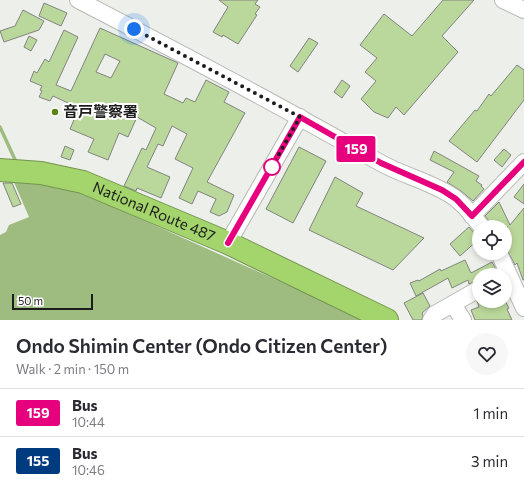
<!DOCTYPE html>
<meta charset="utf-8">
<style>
body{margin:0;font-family:Commissioner,"Noto Sans JP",sans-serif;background:#f7f7f7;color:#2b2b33;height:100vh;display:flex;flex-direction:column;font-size:15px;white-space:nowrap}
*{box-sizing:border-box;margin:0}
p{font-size:13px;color:#7c7c81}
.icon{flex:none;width:22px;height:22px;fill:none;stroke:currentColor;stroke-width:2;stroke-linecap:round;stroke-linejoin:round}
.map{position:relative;height:320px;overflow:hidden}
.side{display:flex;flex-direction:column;background:#fff;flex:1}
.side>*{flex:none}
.badge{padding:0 8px;border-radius:3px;font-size:14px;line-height:26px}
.controls{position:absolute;left:472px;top:220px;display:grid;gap:8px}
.controls a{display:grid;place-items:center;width:40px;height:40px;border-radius:50%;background:#fff;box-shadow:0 2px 6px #0003;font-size:20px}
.scale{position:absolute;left:12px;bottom:10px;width:81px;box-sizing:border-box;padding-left:4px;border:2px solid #1c1d1c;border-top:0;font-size:11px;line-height:14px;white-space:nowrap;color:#1c1d1c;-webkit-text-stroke:3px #fff;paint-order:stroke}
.you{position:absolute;width:20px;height:20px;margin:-10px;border:3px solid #fff;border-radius:50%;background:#1a73e8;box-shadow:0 0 0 6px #1a73e833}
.map>.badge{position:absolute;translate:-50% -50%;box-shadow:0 0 0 2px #fff}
.round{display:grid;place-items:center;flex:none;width:42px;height:42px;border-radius:21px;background:#f7f7f7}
.headline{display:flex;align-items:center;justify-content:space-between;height:68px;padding:0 16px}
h1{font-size:19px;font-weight:600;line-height:30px}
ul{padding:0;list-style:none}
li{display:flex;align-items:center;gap:12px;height:48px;padding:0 16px;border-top:1px solid #e1e1e2}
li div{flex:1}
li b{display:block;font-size:15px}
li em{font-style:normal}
li .badge{min-width:44px;font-weight:700;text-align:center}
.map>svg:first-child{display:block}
</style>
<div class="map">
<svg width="524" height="320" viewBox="0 0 524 320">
<rect width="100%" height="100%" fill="#edefea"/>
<polygon fill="#9fbc80" points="13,180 34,181 85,194 366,320 0,320 0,235 6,232 9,225 29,217"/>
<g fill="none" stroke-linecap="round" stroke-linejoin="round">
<polyline stroke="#9fbc80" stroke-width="3.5" points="0,127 17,164"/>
</g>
<g fill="#bad89b" stroke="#828480" fill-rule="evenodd">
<polygon points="219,0 258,0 255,4 260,7 255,14 257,15 238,44 223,35 222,37 213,32 228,7"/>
<polygon points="443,0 474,0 442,36 458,52 404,115 396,107 388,118 374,112 361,99 376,81 365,72 377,58 360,45 384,14 412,36"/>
<polygon points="44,3 67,13 61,26 39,16"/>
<polygon points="23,10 44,21 39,30 4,42 0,31 15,26"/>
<path d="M100,28L178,63L164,94L183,103L186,98L195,102L206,80L229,92L224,102L245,113L207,182L234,195L227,212L219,216L210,212L216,199L198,191L192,204L179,198L193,168L175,159L187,134L172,126L163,146L158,144L147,167L170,177L161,198L137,188L136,191L124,186L142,148L146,150L156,128L137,117L128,137L119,133L108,160L88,152L94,139L70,129L79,108L53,96L50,101L39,97L42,91L40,90L42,86L30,81L34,71L37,73L45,59L49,62L64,30L78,37L56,85L71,91ZM105,54L120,61L111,78L96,72Z"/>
<polygon points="29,36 37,40 31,51 24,47"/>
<polygon points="309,38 318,43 298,72 290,66"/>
<polygon points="517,65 524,70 524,100 477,162 449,141 475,110 477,111 489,94 491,96"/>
<polygon points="342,80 350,86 342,98 334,92"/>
<polygon points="65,146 74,150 70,160 61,157"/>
<polygon points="299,147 326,161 293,223 266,209"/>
<polygon points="504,149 511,155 502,167 494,160"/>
<polygon points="434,151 479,176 476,181 482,185 481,186 484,189 473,201 461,191 447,182 454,172 430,160"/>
<polygon points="335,177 363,193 356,206 424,238 393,270 309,230"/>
<polygon points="3,183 12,183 21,204 13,207"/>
<polygon points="524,184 524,204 514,197"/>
<polygon points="499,202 510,225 524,208 524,280 523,280 517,263 515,265 505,246 505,230 508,227 491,227 489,221 485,216"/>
<polygon points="469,227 479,239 460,256 450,244"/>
<polygon points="465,260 471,273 492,262 499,275 479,275 479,280 469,284 468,280 452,288 448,278 416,296 410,283 418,280 419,281 440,269 441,271"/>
<polygon points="423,293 430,306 422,313 423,315 422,320 413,320 404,303"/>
<polygon points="479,300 479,301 505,301 509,308 507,309 512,320 475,320 471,310 479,307 477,301"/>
</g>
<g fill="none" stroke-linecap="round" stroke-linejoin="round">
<defs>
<g id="minor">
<path d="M78,0C179,52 280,106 379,162C403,176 433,182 455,198C466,206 474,218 482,227"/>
<polyline points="503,0 524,10"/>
<polyline points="472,216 524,162"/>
<polyline points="228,243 300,117"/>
<polyline points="499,253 524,308"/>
<polyline points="453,304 463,320"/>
<polyline points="431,320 435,314 479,289"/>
</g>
<g id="highway">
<path id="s1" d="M0,170L41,173L83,182L228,243L387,320"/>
</g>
</defs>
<use href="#minor" stroke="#b9bbb7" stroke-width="18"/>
<use href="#highway" stroke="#749450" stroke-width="24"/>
<use href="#minor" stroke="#fff" stroke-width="16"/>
<use href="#highway" stroke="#a4d46c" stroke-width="22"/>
</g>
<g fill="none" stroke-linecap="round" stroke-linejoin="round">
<defs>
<polyline id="line" points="228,243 300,117 381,163 442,190 456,199 472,216 524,162"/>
</defs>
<use href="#line" stroke="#fff" stroke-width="9"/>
<use href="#line" stroke="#e6007e" stroke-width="6"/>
<polyline stroke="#1c1d1c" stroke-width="4" stroke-dasharray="0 7.2" points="134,29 300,117 271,168 272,167"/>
</g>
<circle fill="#5a8511" stroke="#fff" stroke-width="1.5" cx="55" cy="112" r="4"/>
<circle fill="#fff" stroke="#e6007e" stroke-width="2" cx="272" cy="167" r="8"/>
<g text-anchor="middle" stroke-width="4" stroke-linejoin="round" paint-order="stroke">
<g font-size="15" font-weight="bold" fill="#1c1d1c" stroke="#fff" text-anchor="start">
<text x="63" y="117">音戸警察署</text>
</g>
<g font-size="15" fill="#1c1d1c" stroke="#fff">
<text dy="5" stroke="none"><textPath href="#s1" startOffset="161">National Route 487</textPath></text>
</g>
</g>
</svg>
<div class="controls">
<a><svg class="icon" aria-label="locate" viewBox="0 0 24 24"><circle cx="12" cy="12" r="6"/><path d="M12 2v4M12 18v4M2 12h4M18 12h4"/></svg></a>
<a><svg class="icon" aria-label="layers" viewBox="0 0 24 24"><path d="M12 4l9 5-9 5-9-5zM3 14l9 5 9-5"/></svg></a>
</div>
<div class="scale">50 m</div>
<div class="you" style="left:134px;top:29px"></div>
<b class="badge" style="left:356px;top:149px;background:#e6007e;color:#fff">159</b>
</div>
<section class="side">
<div class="headline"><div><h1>Ondo Shimin Center (Ondo Citizen Center)</h1><p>Walk · 2 min · 150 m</p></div><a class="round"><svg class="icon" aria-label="heart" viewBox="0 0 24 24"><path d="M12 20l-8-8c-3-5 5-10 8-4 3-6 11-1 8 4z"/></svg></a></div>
<ul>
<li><span class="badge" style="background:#e6007e;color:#fff">159</span><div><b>Bus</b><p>10:44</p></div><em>1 min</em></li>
<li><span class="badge" style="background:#003b80;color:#fff">155</span><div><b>Bus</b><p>10:46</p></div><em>3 min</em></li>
</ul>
</section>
